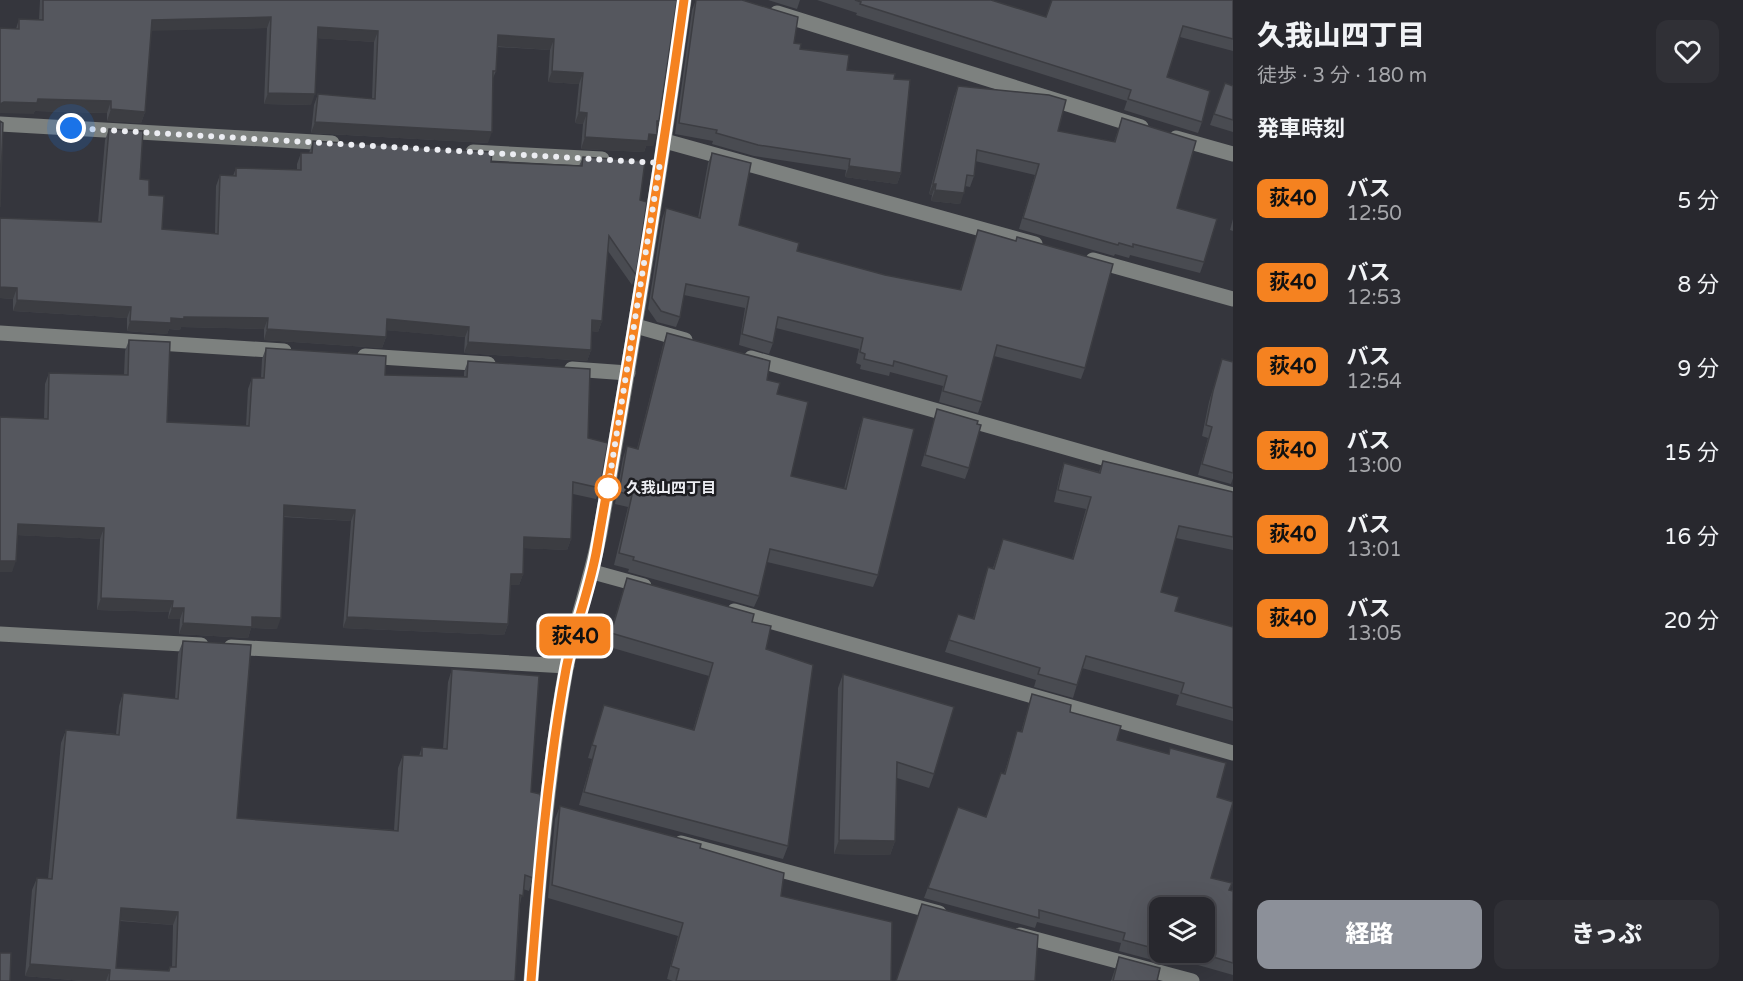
<!DOCTYPE html>
<html lang="ja">
<meta charset="utf-8">
<style>
body{margin:0;font-family:"Varela Round","Noto Sans JP",sans-serif;background:#303036;color:#f1f3f6;height:100vh;display:flex;flex-direction:column;font-size:22px;white-space:nowrap}
*{box-sizing:border-box;margin:0}
p{font-size:20px;color:#a5a6aa}
.icon{flex:none;width:33px;height:33px;fill:none;stroke:currentColor;stroke-width:2;stroke-linecap:round;stroke-linejoin:round}
.map{position:relative;flex:1;overflow:hidden}
.details{display:flex;flex-direction:column;background:#28282e;width:510px}
.details>*{flex:none}
.badge{padding:0 12px;border-radius:9px;font-size:21px;line-height:39px}
.tools{position:absolute;left:1149px;top:897px;display:grid;gap:12px}
.tools a{display:grid;place-items:center;width:66px;height:66px;border-radius:12px;background:#28282e;box-shadow:0 6px 24px #0002,0 0 0 2px #44444a;font-size:30px}
.you{position:absolute;width:30px;height:30px;margin:-15px;border:4px solid #fff;border-radius:50%;background:#1a73e8;box-shadow:0 0 0 9px #1a73e833}
.map>.badge{position:absolute;translate:-50% -50%;box-shadow:0 0 0 3px #fff}
h2{padding:0 24px;font-size:22px;line-height:54px}
.round{display:grid;place-items:center;flex:none;width:63px;height:63px;border-radius:12px;background:#303036}
.summary{display:flex;align-items:center;justify-content:space-between;height:102px;padding:0 24px}
h1{font-size:28px;font-weight:800;line-height:45px}
.button{display:flex;gap:12px;margin-top:auto;padding:12px 24px}
.button a{flex:1;height:69px;border-radius:12px;background:#8c9099;color:#fff;font-size:24px;font-weight:800;line-height:69px;text-align:center}
.button a+a{background:#303036;color:#f1f3f6}
ul{padding:0;list-style:none}
li{display:flex;align-items:center;gap:18px;height:84px;padding:0 24px}
li div{flex:1}
li b{display:block;font-size:22px}
li em{font-style:normal}
li .badge{min-width:66px;font-weight:700;text-align:center}
main{display:flex;flex:1;min-height:0}
.map>svg:first-child{display:block}
</style>
<main>
<div class="map">
<svg width="1233" height="981" viewBox="0 0 1233 981">
<rect width="100%" height="100%" fill="#35363d"/>
<g fill="none" stroke-linecap="round" stroke-linejoin="round">
<g stroke="#7d817f" stroke-width="15">
<polyline points="777,13 1141,127"/>
<polyline points="0,124 332,143"/>
<polyline points="1176,138 1233,154"/>
<polyline points="665,141 1035,244"/>
<polyline points="473,152 602,159"/>
<polyline points="1093,260 1233,299"/>
<polyline points="636,326 685,340"/>
<polyline points="0,333 284,351"/>
<polyline points="365,356 488,364"/>
<polyline points="751,358 1233,495"/>
<polyline points="572,369 628,373"/>
<polyline points="593,572 644,586"/>
<polyline points="734,611 1233,753"/>
<polyline points="0,634 201,645"/>
<polyline points="231,647 567,666"/>
<polyline points="681,843 939,913"/>
<polyline points="1020,935 1192,981"/>
<path d="M531,981C539,876 548,772 566,669C575,623 591,579 600,533C631,356 660,178 684,0"/>
</g>
</g>
<g fill="#494b51" fill-rule="evenodd">
<polygon points="40,0 677,0 659,121 653,146 646,146 644,152 581,149 583,124 575,123 579,84 548,82 550,50 497,47 496,71 493,78 488,143 311,133 314,105 318,94 372,99 374,42 317,38 311,105 264,104 267,28 151,30 145,112 141,123 107,121 107,113 35,111 33,114 16,29 19,19 39,20"/>
<polygon points="696,0 794,43 800,49 847,70 894,79 901,173 897,184 845,177 846,170 754,156 712,144 713,141 675,134 692,10"/>
<polygon points="768,0 800,0 797,9"/>
<polygon points="817,0 991,0 1046,17 1233,0 1233,51 1180,37 1167,77 1202,122 1198,133 1124,110 1127,101 856,15 857,13"/>
<polygon points="1225,83 1233,86 1233,132 1210,125"/>
<polygon points="958,86 1058,131 1114,142 1122,118 1177,208 1204,262 1200,273 1130,255 1129,258 1115,254 1114,256 1019,229 1035,175 975,161 974,176 970,187 965,186 960,204 931,201 932,195 929,194 954,97"/>
<polygon points="109,129 149,195 162,229 215,234 216,186 220,175 233,176 236,168 297,170 297,164 301,153 309,153 313,141 491,162 579,166 583,157 640,200 636,275 632,285 608,251 602,321 598,332 592,331 591,350 587,361 464,353 465,337 386,330 386,337 382,348 264,340 264,329 181,327 180,330 169,329 167,334 127,331 127,318 13,311 13,299 0,298 0,218 98,222 105,140"/>
<polygon points="712,153 739,225 797,251 885,275 960,290 978,230 1085,368 1081,379 994,356 982,402 978,413 939,402 943,386 890,372 889,376 860,369 861,365 856,363 859,349 776,328 773,343 769,354 739,345 745,308 684,295 680,317 676,327 657,322 648,309 662,219 666,208 698,218 708,163"/>
<polygon points="1233,219 1233,231 1230,230"/>
<polygon points="667,333 767,380 777,394 791,476 844,489 859,429 863,417 878,575 873,587 767,562 759,596 754,607 628,572 629,569 614,565 628,507 615,504 623,458 627,446 637,449 663,345"/>
<polygon points="129,340 167,422 246,426 248,389 252,378 261,378 262,359 266,348 385,375 464,377 464,372 468,361 588,438 600,488 596,499 573,494 571,539 567,550 524,548 523,574 519,585 510,585 508,624 504,635 343,628 351,521 283,517 277,629 251,628 248,638 179,634 180,619 168,619 169,612 97,610 100,539 17,535 12,572 0,572 0,417 44,419 45,384 49,373 124,375 125,351"/>
<polygon points="1222,359 1233,362 1233,478 1231,484 1198,475 1208,438 1202,436 1209,402"/>
<polygon points="937,409 969,468 965,479 921,466"/>
<polygon points="1103,461 1233,492 1233,550 1176,538 1161,592 1175,611 1233,627 1233,721 1176,705 1179,695 1082,668 1073,698 1034,687 1036,680 945,652 958,614 973,619 984,579 988,567 993,568 1003,539 1072,559 1086,509 1054,502 1060,475 1064,463 1099,472"/>
<polygon points="627,578 752,622 766,649 788,846 783,859 579,805 592,759 588,758 604,705 693,730 709,676 606,646"/>
<path d="M183,641L237,818L394,830L398,768L403,755L419,756L422,747L443,749L448,682L452,669L531,792L533,878L529,891L523,889L520,904L515,981H83L25,976L32,890L37,878L48,879L61,743L66,730L116,734L119,706L123,693L175,699L178,654ZM120,921L173,925L172,967H170L168,971L116,968Z"/>
<polygon points="843,674 934,774 929,788 897,778 895,841 890,855 834,854 838,688"/>
<path d="M1032,694L1070,712L1117,740L1169,754L1170,748L1217,797L1211,878L1229,890L1233,891V975L1163,955L1160,962L1119,951L1121,943L1037,922L1035,928L924,898L958,807L985,817L1004,774L1017,731L1021,732ZM1160,908L1204,952H1160Z"/>
<polygon points="560,806 700,848 781,896 891,981 673,981 667,979 678,936 548,898 555,819"/>
<polygon points="1119,957 1157,981 1111,981"/>
</g>
<g fill="#3c3d42">
<polygon points="271,17 267,28 148,31 152,20"/>
<polygon points="318,27 378,31 374,42 314,38"/>
<polygon points="498,35 554,39 550,50 494,46"/>
<polygon points="552,71 583,73 579,84 548,82"/>
<polygon points="268,93 315,94 311,105 264,104"/>
<polygon points="38,99 111,101 107,113 35,111 33,114 0,113 0,104 4,102"/>
<polygon points="111,109 145,112 141,123 107,121"/>
<polygon points="579,112 587,113 583,124 575,123"/>
<polygon points="315,122 492,132 488,143 311,133"/>
<polygon points="649,134 657,135 653,146 646,146 644,152 581,149 585,137"/>
<polygon points="849,166 901,173 897,184 845,177"/>
<polygon points="933,184 936,184 932,195 929,194"/>
<polygon points="935,190 964,193 960,204 931,201"/>
<polygon points="0,287 17,288 13,299 0,298"/>
<polygon points="17,300 131,307 127,318 13,311"/>
<polygon points="184,317 268,318 264,329 181,327 180,330 169,329 167,334 127,331 130,321"/>
<polygon points="387,319 469,327 465,337 383,330"/>
<polygon points="592,320 602,321 598,332 588,331"/>
<polygon points="267,329 386,337 382,348 264,340"/>
<polygon points="468,342 591,350 587,361 464,353"/>
<polygon points="284,505 355,510 351,521 280,516"/>
<polygon points="18,524 104,528 100,539 14,535"/>
<polygon points="524,537 571,539 567,550 520,548"/>
<polygon points="0,561 16,561 12,572 0,572"/>
<polygon points="511,574 523,574 519,585 507,585"/>
<polygon points="101,598 173,601 169,612 97,610"/>
<polygon points="172,608 184,608 180,619 168,619"/>
<polygon points="252,617 281,618 277,629 251,628 248,638 179,634 183,623"/>
<polygon points="347,617 508,624 504,635 343,628"/>
<polygon points="839,840 895,841 890,855 834,854"/>
<polygon points="121,908 178,912 173,925 117,920"/>
<polygon points="30,964 110,970 106,981 83,981 25,976"/>
</g>
<g fill="#55575e" stroke="#3c3d42" stroke-width="1.5" fill-rule="evenodd">
<polygon points="43,0 677,0 659,121 657,121 657,135 649,134 648,141 585,137 587,113 579,112 583,73 552,71 554,39 498,35 496,71 493,71 492,132 315,122 318,94 375,99 378,31 318,27 315,94 268,93 271,17 152,20 145,112 111,109 111,101 38,99 37,103 4,102 0,104 0,28 19,29 19,19 43,20"/>
<polygon points="696,0 742,0 798,17 794,43 801,44 800,49 849,55 847,70 895,74 894,79 910,80 901,173 849,166 850,159 758,145 716,133 717,130 679,123"/>
<polygon points="855,0 991,0 1046,17 1052,0 1233,0 1233,39 1183,26 1167,77 1210,91 1202,122 1128,99 1131,90 860,4 861,2"/>
<polygon points="1225,83 1233,86 1233,120 1214,114"/>
<polygon points="958,86 1049,95 1066,100 1058,131 1115,142 1122,118 1196,141 1177,208 1217,219 1204,262 1133,244 1133,247 1119,243 1118,245 1023,218 1039,164 977,150 974,176 967,175 964,193 935,190 936,184 933,184"/>
<polygon points="0,121 3,123 0,207"/>
<polygon points="109,129 143,131 140,179 149,180 149,195 164,196 162,229 218,234 220,175 236,176 236,168 301,170 301,153 312,153 313,141 492,152 491,162 582,166 583,157 645,161 640,200 647,202 636,275 609,236 602,321 592,320 591,350 468,342 469,327 387,319 386,337 267,329 268,318 184,317 184,319 171,318 171,323 130,321 131,307 17,300 17,288 0,287 0,218 101,222"/>
<polygon points="712,153 751,163 739,225 799,243 797,251 885,275 961,290 978,230 1016,241 1017,237 1113,264 1085,368 997,345 982,402 943,391 947,376 894,361 893,366 864,359 865,354 860,352 863,338 778,317 773,343 742,334 749,297 686,284 680,317 661,311 652,298 666,208 700,218"/>
<polygon points="667,333 770,361 767,380 780,383 777,394 808,402 791,476 846,489 863,417 914,429 878,575 770,549 759,596 633,560 634,557 619,553 632,495 619,492 627,446 638,449"/>
<polygon points="129,340 170,342 167,422 249,426 252,378 264,378 266,348 386,356 385,375 467,377 468,361 590,369 588,438 608,443 600,488 573,482 571,539 524,537 523,574 511,574 508,624 347,617 355,510 284,505 281,618 252,617 252,627 183,623 184,608 172,608 173,601 101,598 104,528 18,524 16,561 0,561 0,417 48,419 49,373 128,375"/>
<polygon points="1222,359 1233,362 1233,473 1202,464 1212,427 1206,425 1213,391"/>
<polygon points="937,409 978,421 977,424 981,425 969,468 925,455"/>
<polygon points="1103,461 1233,492 1233,537 1179,526 1161,592 1179,597 1175,611 1233,627 1233,708 1181,693 1184,683 1086,656 1077,685 1038,674 1040,668 949,640 958,614 974,619 988,567 994,569 1003,539 1073,559 1091,497 1058,490 1064,463 1100,473"/>
<polygon points="627,578 754,614 752,622 771,626 766,649 813,665 788,846 584,792 596,746 592,745 604,705 694,730 713,663 611,633"/>
<path d="M183,641L251,645L237,818L398,831L403,755L422,756V747L447,749L452,669L539,676L531,792L540,794L541,798L533,878L525,875L523,896L520,895L515,981H109L110,970L30,964L37,878L52,879L66,730L119,735L123,693L178,699ZM121,908L178,912L176,967H170L169,971L116,968Z"/>
<polygon points="843,674 954,707 934,774 897,762 895,841 839,840"/>
<polygon points="1032,694 1071,705 1070,712 1121,726 1117,740 1169,754 1170,748 1226,763 1217,797 1233,802 1211,878 1232,883 1229,890 1233,891 1233,963 1197,952 1204,952 1204,908 1160,908 1160,950 1123,940 1125,933 1039,910 1039,918 928,888 958,807 986,817 1001,773 1005,774 1017,731 1022,732"/>
<polygon points="560,806 701,844 700,848 784,873 781,896 892,922 891,981 676,981 679,969 671,966 683,923 552,885"/>
<polygon points="922,904 1038,935 1035,981 896,981"/>
<polygon points="0,953 11,953 10,981 0,981"/>
<polygon points="1119,957 1160,968 1157,981 1113,981"/>
</g>
<g fill="none" stroke-linecap="round" stroke-linejoin="round">
<defs>
<path id="line" d="M531,981C539,876 547,772 566,669C574,628 590,589 597,548C629,365 659,183 684,0"/>
</defs>
<use href="#line" stroke="#fff" stroke-width="14"/>
<use href="#line" stroke="#f58220" stroke-width="9"/>
<polyline stroke="#ecedf2" stroke-width="6" stroke-dasharray="0 10.8" points="71,128 660,163 608,488"/>
</g>
<circle fill="#fff" stroke="#f58220" stroke-width="3" cx="608" cy="488" r="12"/>
<g text-anchor="middle" stroke-width="5" stroke-linejoin="round" paint-order="stroke">
<g font-size="15" font-weight="bold" fill="#ecedf2" stroke="#1d1d21" text-anchor="start">
<text x="626" y="493">久我山四丁目</text>
</g>
</g>
</svg>
<div class="tools">
<a><svg class="icon" aria-label="layers" viewBox="0 0 24 24"><path d="M12 4l9 5-9 5-9-5zM3 14l9 5 9-5"/></svg></a>
</div>
<div class="you" style="left:71px;top:128px"></div>
<b class="badge" style="left:575px;top:636px;background:#f58220;color:#111">荻40</b>
</div>
<section class="details">
<div class="summary"><div><h1>久我山四丁目</h1><p>徒歩 · 3 分 · 180 m</p></div><a class="round"><svg class="icon" aria-label="heart" viewBox="0 0 24 24"><path d="M12 20l-8-8c-3-5 5-10 8-4 3-6 11-1 8 4z"/></svg></a></div>
<h2>発車時刻</h2>
<ul>
<li><span class="badge" style="background:#f58220;color:#111">荻40</span><div><b>バス</b><p>12:50</p></div><em>5 分</em></li>
<li><span class="badge" style="background:#f58220;color:#111">荻40</span><div><b>バス</b><p>12:53</p></div><em>8 分</em></li>
<li><span class="badge" style="background:#f58220;color:#111">荻40</span><div><b>バス</b><p>12:54</p></div><em>9 分</em></li>
<li><span class="badge" style="background:#f58220;color:#111">荻40</span><div><b>バス</b><p>13:00</p></div><em>15 分</em></li>
<li><span class="badge" style="background:#f58220;color:#111">荻40</span><div><b>バス</b><p>13:01</p></div><em>16 分</em></li>
<li><span class="badge" style="background:#f58220;color:#111">荻40</span><div><b>バス</b><p>13:05</p></div><em>20 分</em></li>
</ul>
<div class="button"><a>経路</a><a>きっぷ</a></div>
</section>
</main>
